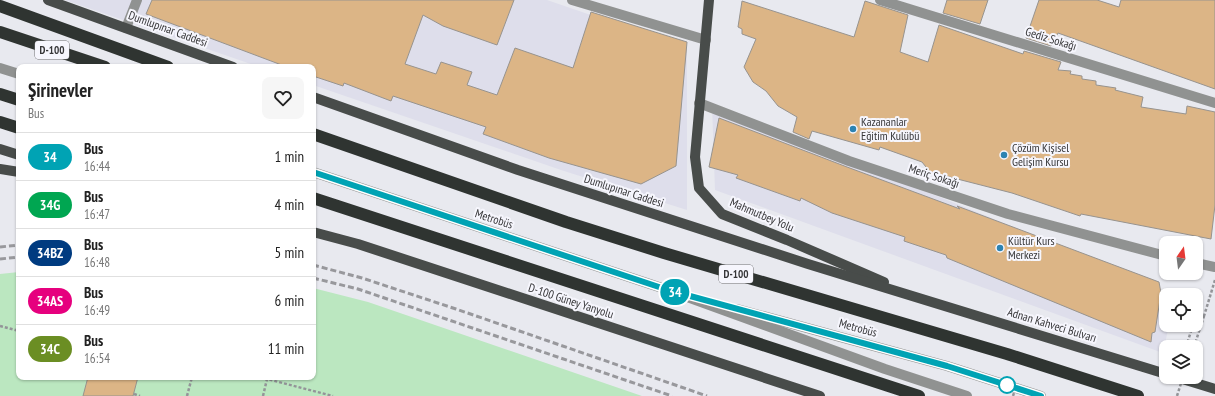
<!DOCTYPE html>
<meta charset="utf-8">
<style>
body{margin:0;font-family:"PT Sans Narrow",sans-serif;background:#f6f6f6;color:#222;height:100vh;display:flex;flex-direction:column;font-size:15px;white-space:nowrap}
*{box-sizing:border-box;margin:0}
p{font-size:13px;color:#767676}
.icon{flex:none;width:22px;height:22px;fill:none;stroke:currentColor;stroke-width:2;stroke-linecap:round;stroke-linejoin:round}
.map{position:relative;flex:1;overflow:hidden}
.drawer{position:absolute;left:16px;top:64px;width:300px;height:316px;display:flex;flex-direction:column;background:#fff;border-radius:8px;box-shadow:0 1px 3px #0004}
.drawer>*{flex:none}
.badge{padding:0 8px;border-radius:13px;font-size:14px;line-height:26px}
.needle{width:26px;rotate:14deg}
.fabs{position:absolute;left:1159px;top:236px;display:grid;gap:8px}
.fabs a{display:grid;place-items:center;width:44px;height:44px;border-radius:8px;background:#fff;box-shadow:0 1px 3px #0004;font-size:20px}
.map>.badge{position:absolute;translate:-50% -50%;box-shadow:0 0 0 2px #fff}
.round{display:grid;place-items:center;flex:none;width:42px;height:42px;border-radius:8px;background:#f6f6f6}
.overview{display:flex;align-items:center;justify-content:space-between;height:68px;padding:0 12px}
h1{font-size:19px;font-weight:700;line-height:30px}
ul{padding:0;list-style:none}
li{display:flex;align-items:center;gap:12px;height:48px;padding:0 12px;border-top:1px solid #e0e0e0}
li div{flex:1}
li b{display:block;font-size:15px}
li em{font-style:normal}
li .badge{min-width:44px;font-weight:700;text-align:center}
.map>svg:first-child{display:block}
</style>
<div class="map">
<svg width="1215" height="396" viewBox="0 0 1215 396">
<rect width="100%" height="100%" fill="#e8e9ef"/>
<g fill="#dedeeb">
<polygon points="65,0 547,0 687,48 687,210 561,170 313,85 313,67 260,67"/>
<polygon points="712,105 1140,278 1166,299 1166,325 1169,325 1163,353 715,190"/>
</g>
<polygon fill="#bbe7c0" points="19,272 19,377 313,377 313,288 368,302 642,396 0,396 0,274"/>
<g fill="#dcb586" stroke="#97938e">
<polygon points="152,0 514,0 497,45 443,26 423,15 405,64 436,74 441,62 472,72 467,85 497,95 515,48 573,68 591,12 642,28 687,42 676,166 641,184 549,158 483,134 486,127 393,96 391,101 344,83 343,86 313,76 313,67 287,67 146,14"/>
<polygon points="947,0 988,0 980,24 943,13"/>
<polygon points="1039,0 1097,0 1119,7 1121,0 1215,0 1215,89 1058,33 1051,46 1026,38"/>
<polygon points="742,1 854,37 865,1 908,15 900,52 928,62 939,25 1023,54 1024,51 1061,62 1058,70 1071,71 1070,74 1082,76 1082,79 1096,81 1096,85 1116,88 1115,90 1143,97 1141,107 1186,114 1187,106 1215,112 1215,205 1211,239 1081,214 1080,216 1012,193 930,172 922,162 880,147 879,150 812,131 809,139 793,132 797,117 778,106 766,91 753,82 744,67 756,39 742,34 742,29 738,27"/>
<polygon points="719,118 847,167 960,209 957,206 1159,282 1161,293 1155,332 1152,333 1151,342 947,258 946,255 904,241 905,237 832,213 801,198 800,201 736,178 738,175 709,167"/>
<polygon points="88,377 138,377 133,396 83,396"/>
</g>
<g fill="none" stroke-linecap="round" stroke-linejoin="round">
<g stroke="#939498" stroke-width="2.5" stroke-dasharray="3 2" stroke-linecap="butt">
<polyline points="1196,317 1197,314 1204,316 1215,280"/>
<polyline points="0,326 19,331"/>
<polyline points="1186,347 1193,325"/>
<polyline points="1194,347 1204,316"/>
<polyline points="134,394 140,396"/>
<polyline points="187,396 192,377"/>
<polyline points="263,396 267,379 333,396"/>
</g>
<g stroke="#909291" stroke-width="10">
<polyline points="572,0 706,40"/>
<polyline points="880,0 1215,103"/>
<polyline points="126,28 137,0"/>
<polyline points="0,68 19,74"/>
<polyline points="699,103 849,161 1008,214 1166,256"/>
<polyline points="313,172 668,290 885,369 967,396"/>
<polyline points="1196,263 1215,267"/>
<polyline points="737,309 947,366 1041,396"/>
</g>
<g stroke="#484c4a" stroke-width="10">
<polyline points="48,0 233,67"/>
<polyline points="709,0 695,157 699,188 722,214 787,240 884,282"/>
<polyline points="313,97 518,170 808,264 1166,374"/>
<polyline points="0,149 19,155"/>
<polyline points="0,169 19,172"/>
<polyline points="313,232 358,244 820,396"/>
<polyline points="1176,377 1215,389"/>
</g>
<g stroke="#2f3431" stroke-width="12">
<polyline points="0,6 168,67"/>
<polyline points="0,32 105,67"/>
<polyline points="0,94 19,100"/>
<polyline points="0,122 19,128"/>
<polyline points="313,134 566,222 664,253 1007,354 1138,396"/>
<polyline points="313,198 919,396"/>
</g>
<g stroke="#98989c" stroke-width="3" stroke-dasharray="6 3" stroke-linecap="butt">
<polyline points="0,247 19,245"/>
<polyline points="0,259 19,257"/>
<polyline points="313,265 362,278 456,309 707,396"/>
<polyline points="313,278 358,289 672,396"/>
</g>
<g stroke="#939498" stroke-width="2.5" stroke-dasharray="3 2" stroke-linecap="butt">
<polyline points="1013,396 1016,387 1045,396"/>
<polyline points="1177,396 1183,377"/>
</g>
</g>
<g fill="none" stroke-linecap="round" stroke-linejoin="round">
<defs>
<polyline id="line" points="313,172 668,290 947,366 1041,396"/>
</defs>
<use href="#line" stroke="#fff" stroke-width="9"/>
<use href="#line" stroke="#00a3b4" stroke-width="6"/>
</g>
<g fill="#2c83b2" stroke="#f6f6fd" stroke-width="1.5">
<circle cx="853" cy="129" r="4"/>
<circle cx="1004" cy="155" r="4"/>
<circle cx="1000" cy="248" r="4"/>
</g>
<circle fill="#fff" stroke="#00a3b4" stroke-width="2" cx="1007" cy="385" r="8"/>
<g text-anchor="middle" stroke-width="4" stroke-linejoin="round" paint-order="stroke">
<g fill="#f6f6fd" stroke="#707073" stroke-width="1">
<rect x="35" y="41" width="34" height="18" rx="3"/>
<rect x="719" y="265" width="34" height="18" rx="3"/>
</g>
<g font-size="11" font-weight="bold" fill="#363638">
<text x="52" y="54">D-100</text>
<text x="736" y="278">D-100</text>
</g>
<g font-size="12" fill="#363638" stroke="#f6f6fd">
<text transform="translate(168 29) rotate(20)" y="4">Dumlupınar Caddesi</text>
<text transform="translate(1051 39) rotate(17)" y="4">Gediz Sokağı</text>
<text transform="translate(934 176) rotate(18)" y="4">Meriç Sokağı</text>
<text transform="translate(624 191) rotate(18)" y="4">Dumlupınar Caddesi</text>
<text transform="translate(762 215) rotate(23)" y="4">Mahmutbey Yolu</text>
<text transform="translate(494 219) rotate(18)" y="4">Metrobüs</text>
<text transform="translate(571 301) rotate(18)" y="4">D-100 Güney Yanyolu</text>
<text transform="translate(1052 325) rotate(17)" y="4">Adnan Kahveci Bulvarı</text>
<text transform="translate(858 328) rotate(15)" y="4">Metrobüs</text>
</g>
<g font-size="12" fill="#363638" stroke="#f6f6fd" text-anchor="start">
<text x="861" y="126">Kazananlar<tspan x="861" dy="14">Eğitim Kulübü</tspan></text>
<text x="1012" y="152">Çözüm Kişisel<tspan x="1012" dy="14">Gelişim Kursu</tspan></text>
<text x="1008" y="245">Kültür Kurs<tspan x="1008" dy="14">Merkezi</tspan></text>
</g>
</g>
</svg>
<div class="fabs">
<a><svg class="needle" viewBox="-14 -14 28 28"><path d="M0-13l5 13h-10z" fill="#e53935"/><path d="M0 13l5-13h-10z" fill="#767676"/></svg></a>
<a><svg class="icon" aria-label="locate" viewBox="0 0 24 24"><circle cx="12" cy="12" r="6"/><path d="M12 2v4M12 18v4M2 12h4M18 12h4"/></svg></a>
<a><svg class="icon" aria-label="layers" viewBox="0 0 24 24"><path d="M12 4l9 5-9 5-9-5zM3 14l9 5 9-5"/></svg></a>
</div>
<b class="badge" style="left:675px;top:292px;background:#00a3b4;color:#fff">34</b>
<section class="drawer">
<div class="overview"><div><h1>Şirinevler</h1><p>Bus</p></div><a class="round"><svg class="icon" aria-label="heart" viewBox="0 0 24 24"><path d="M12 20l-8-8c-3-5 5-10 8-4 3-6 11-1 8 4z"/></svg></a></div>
<ul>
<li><span class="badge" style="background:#00a3b4;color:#fff">34</span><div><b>Bus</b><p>16:44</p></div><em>1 min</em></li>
<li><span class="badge" style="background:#00a651;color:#fff">34G</span><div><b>Bus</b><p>16:47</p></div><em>4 min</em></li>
<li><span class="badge" style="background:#003b80;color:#fff">34BZ</span><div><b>Bus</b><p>16:48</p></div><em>5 min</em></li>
<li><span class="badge" style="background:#e6007e;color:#fff">34AS</span><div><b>Bus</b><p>16:49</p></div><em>6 min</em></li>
<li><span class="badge" style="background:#6b8e23;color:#fff">34C</span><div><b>Bus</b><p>16:54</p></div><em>11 min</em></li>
</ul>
</section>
</div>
